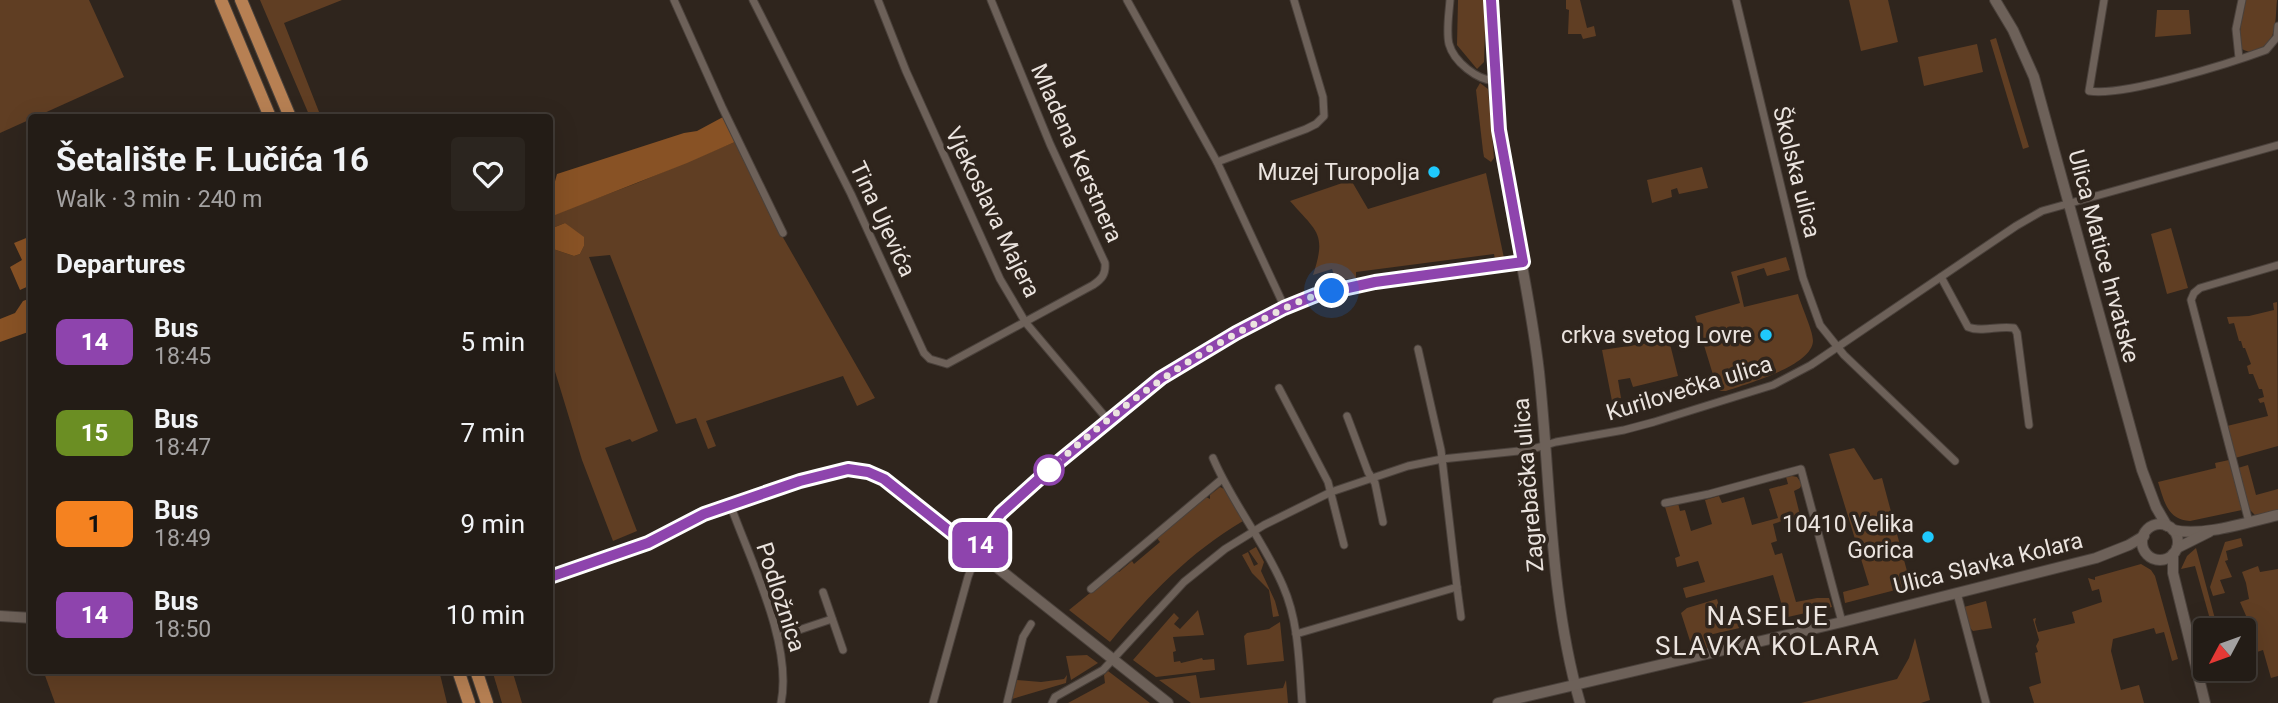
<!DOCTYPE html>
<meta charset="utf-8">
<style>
body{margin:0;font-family:Roboto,sans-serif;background:#2b251f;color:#f1f3f6;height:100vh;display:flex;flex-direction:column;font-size:26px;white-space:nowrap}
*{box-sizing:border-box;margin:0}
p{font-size:23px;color:#a3a1a1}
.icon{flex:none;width:38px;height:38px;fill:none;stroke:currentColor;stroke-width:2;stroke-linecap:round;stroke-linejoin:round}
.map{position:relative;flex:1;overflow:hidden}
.sheet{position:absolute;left:28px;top:114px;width:525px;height:560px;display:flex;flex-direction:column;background:#231c16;border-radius:7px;box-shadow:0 7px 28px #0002,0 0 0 2px #403a35}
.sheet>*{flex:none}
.badge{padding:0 14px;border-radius:10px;font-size:24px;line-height:46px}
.needle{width:46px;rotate:229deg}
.controls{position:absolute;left:2193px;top:618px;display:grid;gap:14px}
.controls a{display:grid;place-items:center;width:63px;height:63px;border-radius:7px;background:#231c16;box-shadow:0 7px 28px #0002,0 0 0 2px #403a35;font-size:35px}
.you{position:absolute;width:35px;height:35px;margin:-18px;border:5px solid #fff;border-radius:50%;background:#1a73e8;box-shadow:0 0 0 10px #1a73e833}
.map>.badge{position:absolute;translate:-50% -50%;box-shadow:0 0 0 4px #fff}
h2{padding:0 28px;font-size:26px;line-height:63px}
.round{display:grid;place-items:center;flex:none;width:74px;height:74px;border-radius:7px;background:#2b251f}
.headline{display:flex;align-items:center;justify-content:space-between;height:119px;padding:0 28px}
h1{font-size:33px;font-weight:700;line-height:52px}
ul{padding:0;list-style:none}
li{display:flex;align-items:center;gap:21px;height:91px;padding:0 28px}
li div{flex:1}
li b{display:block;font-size:26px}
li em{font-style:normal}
li .badge{min-width:77px;font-weight:700;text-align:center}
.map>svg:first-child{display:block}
</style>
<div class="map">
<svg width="2278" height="703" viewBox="0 0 2278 703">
<rect width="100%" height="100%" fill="#2f251d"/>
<g fill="#603e23">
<polygon points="0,0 89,0 124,77 0,133"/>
<polygon points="260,0 342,0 284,23 321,117 310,117"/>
<polygon points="1458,0 1486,0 1484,62 1477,69 1457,45"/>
<polygon points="1566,0 1580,0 1587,28 1594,26 1596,36 1583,39 1581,34 1568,34 1569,10 1566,9"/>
<polygon points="1849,0 1888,0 1898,42 1861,51"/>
<path d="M2246,0H2277C2275,18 2278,42 2258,50C2251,53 2248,52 2242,49L2239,39L2241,24Z"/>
<polygon points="2157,10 2189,10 2191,34 2155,37"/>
<polygon points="1996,38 2029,147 2023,149 1990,40"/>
<polygon points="1977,44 1983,72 1924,86 1918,57"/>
<polygon points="1480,83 1488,89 1494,158 1491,162 1484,157 1483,151 1476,90"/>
<polygon points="737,141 781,234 875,398 857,406 843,376 706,421 716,446 708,449 696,418 676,424 610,255 589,257 658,431 632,442 630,439 605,448 637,531 613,541 582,460 550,355 550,248 574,256 580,254 584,246 565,223 550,229 550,216 637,183"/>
<polygon points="1702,167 1708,188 1679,194 1677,188 1671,190 1672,197 1652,203 1647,180"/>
<path d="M1486,173L1504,258L1495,259L1494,254L1356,272V278L1336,281L1332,269L1313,275C1327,233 1317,232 1290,201L1351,180L1368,209Z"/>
<polygon points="2171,228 2188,288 2167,294 2151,234"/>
<path d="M1786,257L1790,270L1767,276L1764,268L1737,276L1744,307L1798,294C1801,306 1813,330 1813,341C1812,366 1746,384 1726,391H1718L1695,316L1740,303L1731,272Z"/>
<polygon points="2277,302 2278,446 2235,458 2227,426 2268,416 2264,402 2260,403 2258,399 2264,397 2262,389 2259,389 2253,374 2249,374 2247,366 2251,364 2245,348 2243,348 2241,341 2239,341 2234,323 2229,324 2227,317 2249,316 2274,310 2273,303"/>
<polygon points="1669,340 1678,376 1633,387 1630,378 1618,380 1621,398 1612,401 1602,350"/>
<polygon points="1854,448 1874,480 1882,478 1911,586 1845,603 1843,592 1869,585 1829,454"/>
<path d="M2229,460L2242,510L2190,521C2167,520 2164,500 2158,482L2216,468L2215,463Z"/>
<polygon points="2248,465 2256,495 2278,489 2278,510 2255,515 2249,509 2238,468"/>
<polygon points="1792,476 1797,477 1802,484 1800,488 1794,491 1800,515 1773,524 1777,541 1771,543 1775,555 1782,553 1796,602 1817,598 1829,598 1832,607 1709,635 1711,648 1696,650 1691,644 1681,613 1687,608 1717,599 1725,625 1783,609 1773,575 1686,598 1683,588 1705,582 1698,561 1677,567 1675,558 1680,556 1665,507 1678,503 1680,511 1685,510 1691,531 1712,524 1705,500 1719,496 1722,503 1744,497 1752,525 1778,518 1769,489 1788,484 1786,477"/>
<path d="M1220,487L1224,489L1243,521C1190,552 1149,595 1110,642L1069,610L1116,572H1119L1132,561L1134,564L1160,542L1156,537L1206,497L1210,499V495Z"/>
<polygon points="2241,538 2243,546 2226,551 2228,560 2225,561 2232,577 2220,580 2225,593 2213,596 2210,587 2225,542"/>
<polygon points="1256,547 1264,562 1261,571 1275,601 1279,616 1273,617 1269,590 1252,573 1242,555 1248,552 1254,566 1258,564 1249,551"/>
<polygon points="2196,548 2218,630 2213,630 2195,566 2181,569 2187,556"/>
<polygon points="2141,564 2151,570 2155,576 2178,659 2172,661 2164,632 2156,634 2154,628 2113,639 2111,651 2121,690 2139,685 2144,703 2034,703 2029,687 2041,683 2035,653 2038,652 2036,646 2039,640 2033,619 2036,618 2035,622 2038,632 2075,623 2072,612 2102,602 2099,589 2092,591 2088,578 2095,580 2095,577"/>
<polygon points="2258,566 2260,572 2278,569 2278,676 2271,678 2263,650 2254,653 2252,638 2250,638 2245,619 2247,618 2240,602 2249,599 2246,583 2242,572"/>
<polygon points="1986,601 1992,628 1973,631 1968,626 1964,607"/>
<polygon points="1198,610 1204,635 1173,637 1176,651 1173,652 1174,662 1180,661 1181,663 1202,658 1203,660 1214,659 1215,670 1156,677 1133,660 1174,613 1179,618 1174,624 1180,629"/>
<polygon points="1280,622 1284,661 1247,665 1244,636 1247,633 1269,629"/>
<polygon points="1915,638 1930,700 1921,703 1801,703 1897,679 1909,658"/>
<polygon points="1087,655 1098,663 1071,680 1066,656"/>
<polygon points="43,670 439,670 447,703 55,703"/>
<polygon points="492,670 512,670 522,703 502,703"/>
<polygon points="1108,671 1150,703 1068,703 1105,683 1104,675"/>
<polygon points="1067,675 1066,683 1012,699 1017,680 1041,682 1064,679"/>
<polygon points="1196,675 1200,698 1283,688 1286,680 1288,703 1191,703 1159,680"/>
</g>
<g fill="#885225">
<polygon points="723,117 737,141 687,163 550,217 550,200 557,174 684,133 697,131"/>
<polygon points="565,223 584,237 584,246 580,254 574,256 550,248 550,229"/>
<polygon points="31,236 31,285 20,290 10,267 22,260 14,243"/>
<polygon points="31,298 31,331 0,342 0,319 15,313 23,301"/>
</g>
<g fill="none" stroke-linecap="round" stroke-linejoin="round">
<defs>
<g id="minor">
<polyline points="674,0 722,107 783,233"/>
<path d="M753,0L851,194L924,353L930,359L947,364L1093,285C1102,279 1106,274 1105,263L1050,144L991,0"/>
<polyline points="878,0 906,71 1000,279 1026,323 1108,420"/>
<polyline points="1127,0 1217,162 1285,308"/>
<path d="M1450,0C1449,14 1446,31 1449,44C1454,62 1477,80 1495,81"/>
<polyline points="1736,0 1803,278 1820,325 1844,355 1955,461"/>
<path d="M2104,0L2089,91C2123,97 2231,63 2266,50L2277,37L2278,26"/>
<polyline points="2239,58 2236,29 2242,0"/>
<polyline points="1217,162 1306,129 1316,124 1324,116 1323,97 1294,0"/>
<path d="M1941,277L1968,327C1982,333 1999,325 2014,328L2017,333L2029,425"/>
<polyline points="1279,388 1328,482 1344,545"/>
<polyline points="1347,416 1368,472 1375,483 1383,522"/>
<path d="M1213,458C1232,503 1264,541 1283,586C1299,622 1299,664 1302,703"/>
<polyline points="1665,503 1709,494 1801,469 1842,622"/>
<path d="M730,504C750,560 793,644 781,703"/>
<polyline points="2249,522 2191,300 2194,293 2200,288 2278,265"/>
<polyline points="1457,587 1461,617"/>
<polyline points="1091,589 1222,479"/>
<polyline points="823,592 843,650"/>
<polyline points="1957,593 1986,703"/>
<polyline points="1296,634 1457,587 1441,450 1418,349"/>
<polyline points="778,637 832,619"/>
<polyline points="933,703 968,577 984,535 1001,513 1019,495 1161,378 1185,362 1285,308 1316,295 1348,287 1523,262"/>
<polyline points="1007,703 1023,637 1031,624"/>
<polyline points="1052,703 1055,697 1103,670 1184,582 1225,549 1264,525 1331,492 1408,466 1442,459 1529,450 1556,442 1624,430 1654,422 1773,385 1811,365 2016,226 2042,211 2278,145"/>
</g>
<g id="secondary">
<path d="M1491,0C1493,54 1495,110 1503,164C1515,233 1531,302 1539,372C1551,483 1549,595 1580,703"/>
<polyline points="1995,0 2013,30 2034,77 2142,470 2156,507 2167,526"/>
<circle cx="2160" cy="542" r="18"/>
<path d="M2173,530C2204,537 2247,522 2278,515"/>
<polyline points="2177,548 2209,532"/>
<polyline points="2173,554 2173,573 2205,703"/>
<polyline points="550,577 654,541 703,514 730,504 835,471 848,469 868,472 884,479 897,488 1168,703"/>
<polyline points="0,616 32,618"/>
<polyline points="1498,703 1842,622 2096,558 2129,545 2144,536"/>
</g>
<g id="primary">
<polyline points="221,0 270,117"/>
<polyline points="241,0 290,117"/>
<polyline points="458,670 469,703"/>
<polyline points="476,670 487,703"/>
</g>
</defs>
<use href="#minor" stroke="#4a413b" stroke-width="9"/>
<use href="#secondary" stroke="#4a413b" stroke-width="12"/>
<use href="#primary" stroke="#4a413b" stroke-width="14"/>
<use href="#minor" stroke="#6d6159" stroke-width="7"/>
<use href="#secondary" stroke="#6d6159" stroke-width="10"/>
<use href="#primary" stroke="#b78053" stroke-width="12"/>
</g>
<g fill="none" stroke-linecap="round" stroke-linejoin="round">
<defs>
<polyline id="line" points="550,577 648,543 704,514 800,481 848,469 868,472 884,479 977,553 984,535 1001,513 1050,469 1161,378 1236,333 1284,308 1316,295 1375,282 1523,262 1499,130 1491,0"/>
</defs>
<use href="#line" stroke="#fff" stroke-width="16"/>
<use href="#line" stroke="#8e44ad" stroke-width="10"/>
<path stroke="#ebe4df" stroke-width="7" stroke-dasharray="0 12.6" d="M1049,470C1113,413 1173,366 1249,327C1276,312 1302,298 1332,291"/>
</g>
<g fill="#1fc9fd" stroke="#2f251d" stroke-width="2.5">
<circle cx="1434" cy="172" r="7"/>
<circle cx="1766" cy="335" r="7"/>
<circle cx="1928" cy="537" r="7"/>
</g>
<circle fill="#fff" stroke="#8e44ad" stroke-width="3.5" cx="1049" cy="470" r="14"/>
<g text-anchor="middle" stroke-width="7" stroke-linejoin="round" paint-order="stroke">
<g font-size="23" fill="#ebe4df" stroke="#2f251d">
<text transform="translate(1077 153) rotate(66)" y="8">Mladena Kerstnera</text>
<text transform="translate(1797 172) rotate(76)" y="8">Školska ulica</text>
<text transform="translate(993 212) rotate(64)" y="8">Vjekoslava Majera</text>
<text transform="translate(883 219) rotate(65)" y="8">Tina Ujevića</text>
<text transform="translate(2104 256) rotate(75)" y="8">Ulica Matice hrvatske</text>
<text transform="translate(1689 388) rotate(-17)" y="8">Kurilovečka ulica</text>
<text transform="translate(1528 485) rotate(-95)" y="8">Zagrebačka ulica</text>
<text transform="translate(1988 563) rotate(-14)" y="8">Ulica Slavka Kolara</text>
<text transform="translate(781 597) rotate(72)" y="8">Podložnica</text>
</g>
<g font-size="23" fill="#ebe4df" stroke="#2f251d" text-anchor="end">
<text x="1420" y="180">Muzej Turopolja</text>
<text x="1752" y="343">crkva svetog Lovre</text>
<text x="1914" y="532">10410 Velika<tspan x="1914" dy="26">Gorica</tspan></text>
</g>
<g font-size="26" letter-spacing="2" fill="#ebe4df" stroke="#2f251d">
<text x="1768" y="625">NASELJE<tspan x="1768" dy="30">SLAVKA KOLARA</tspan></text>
</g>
</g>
</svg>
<div class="controls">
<a><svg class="needle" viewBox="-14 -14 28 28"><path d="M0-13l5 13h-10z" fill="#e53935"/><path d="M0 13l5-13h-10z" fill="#a3a1a1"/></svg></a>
</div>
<div class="you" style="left:1332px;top:291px"></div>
<b class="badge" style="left:980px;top:545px;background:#8e44ad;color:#fff">14</b>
<section class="sheet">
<div class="headline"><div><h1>Šetalište F. Lučića 16</h1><p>Walk · 3 min · 240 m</p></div><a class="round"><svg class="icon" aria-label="heart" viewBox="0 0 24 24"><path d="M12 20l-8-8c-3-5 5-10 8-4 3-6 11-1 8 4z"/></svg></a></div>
<h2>Departures</h2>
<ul>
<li><span class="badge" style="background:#8e44ad;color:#fff">14</span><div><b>Bus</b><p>18:45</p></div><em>5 min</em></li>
<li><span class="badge" style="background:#6b8e23;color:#fff">15</span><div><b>Bus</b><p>18:47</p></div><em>7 min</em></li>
<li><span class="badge" style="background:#f58220;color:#111">1</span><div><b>Bus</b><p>18:49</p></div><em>9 min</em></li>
<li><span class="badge" style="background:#8e44ad;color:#fff">14</span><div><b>Bus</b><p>18:50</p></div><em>10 min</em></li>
</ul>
</section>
</div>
